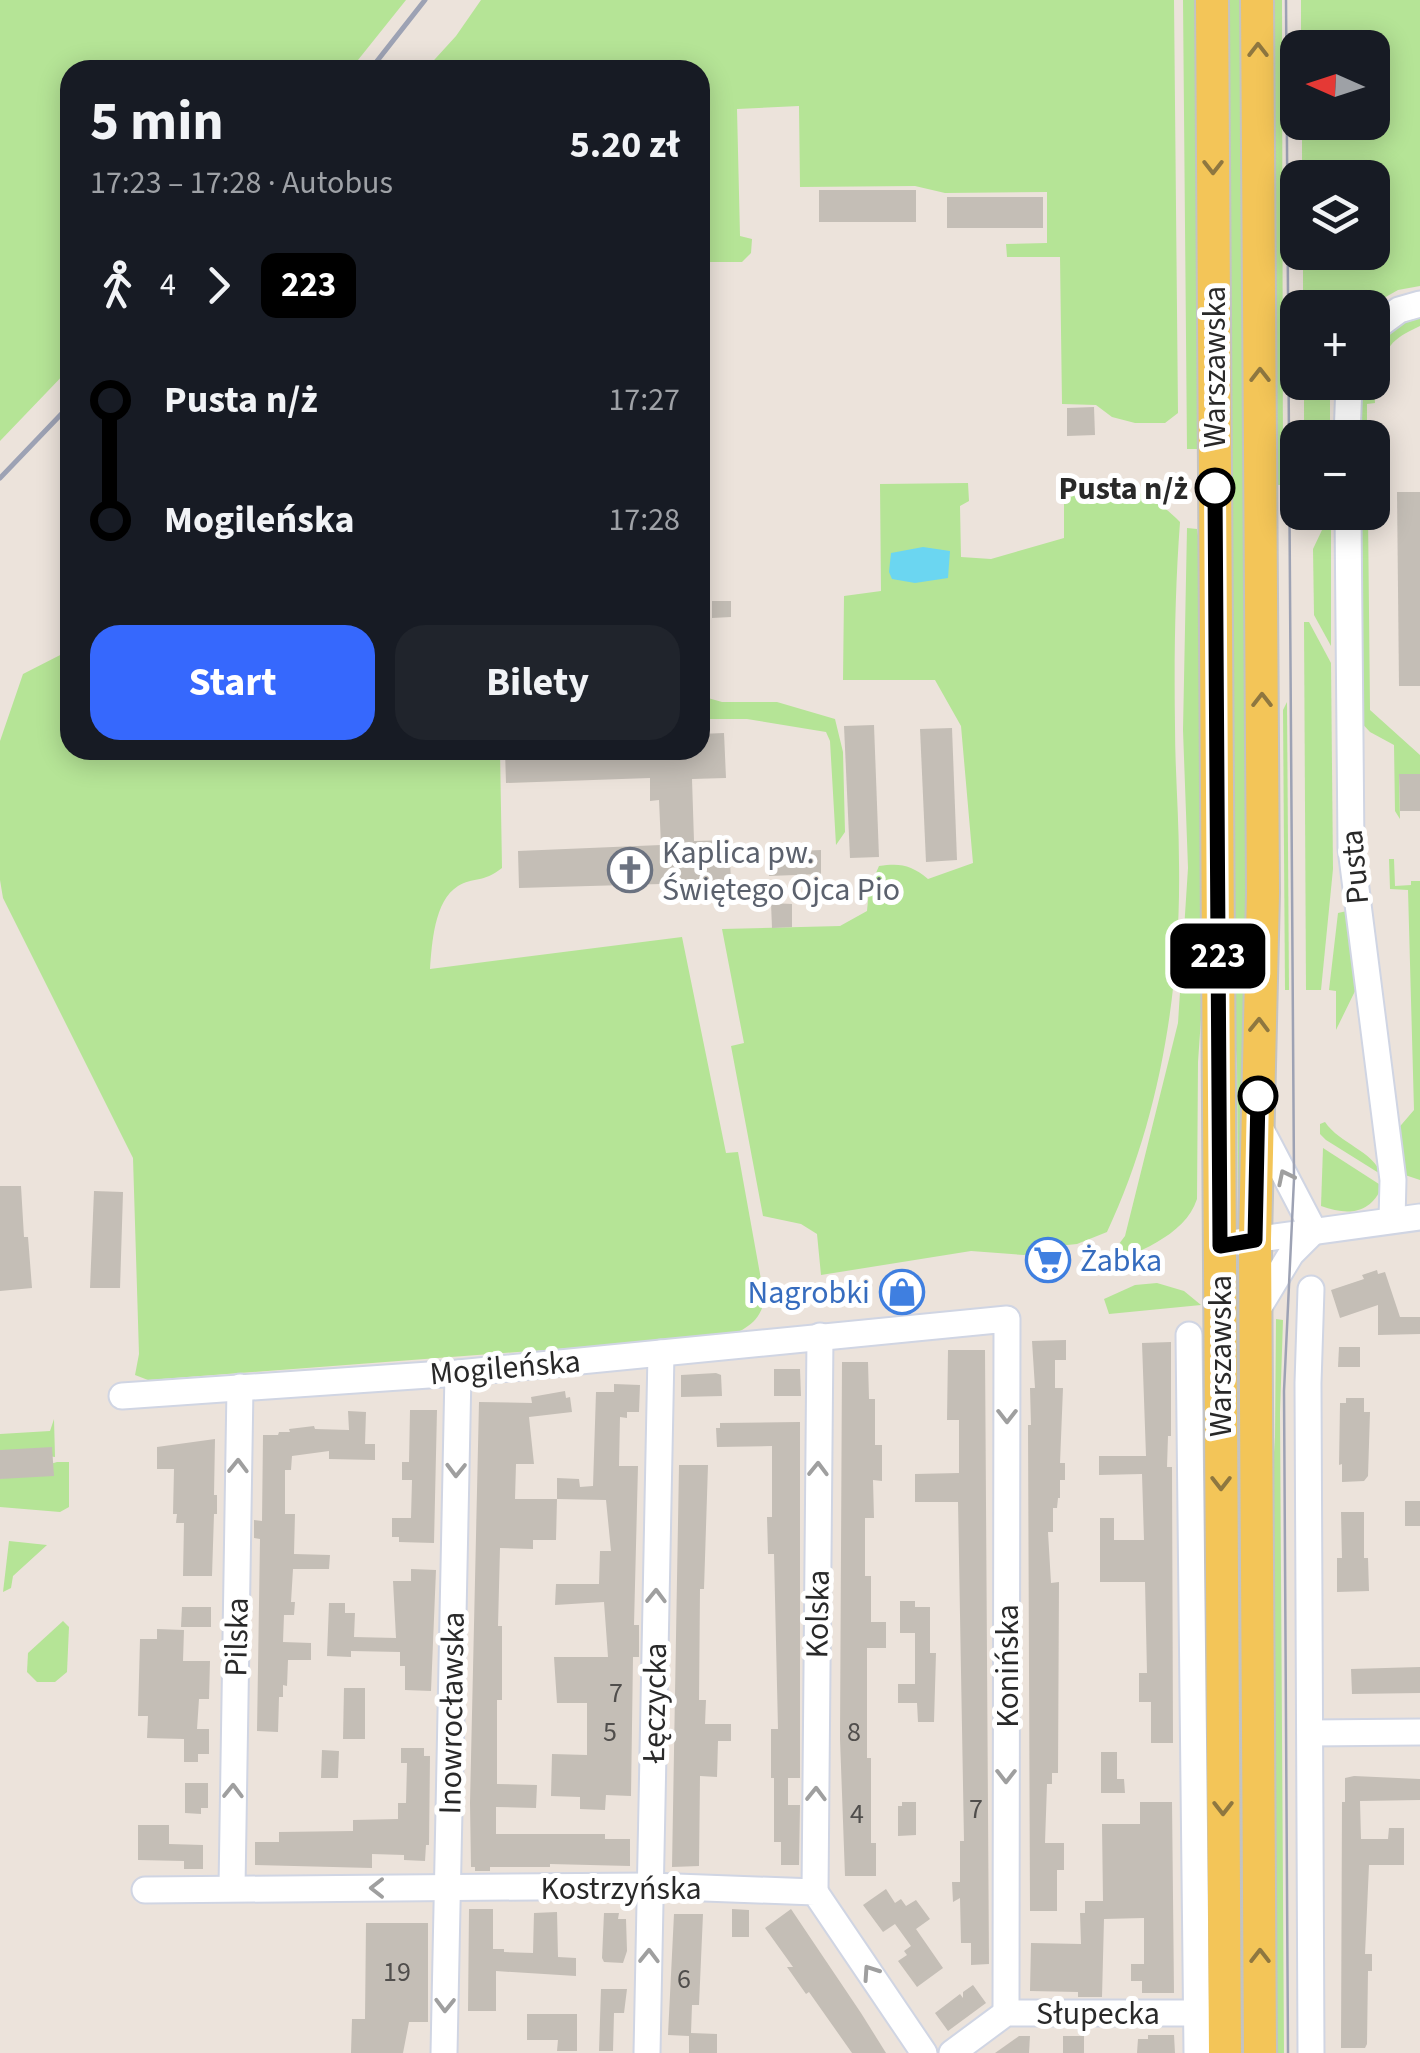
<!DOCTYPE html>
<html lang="pl">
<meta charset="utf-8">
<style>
body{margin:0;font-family:"Source Sans 3",sans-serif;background:#20242c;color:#f1f3f6;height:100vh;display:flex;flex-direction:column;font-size:38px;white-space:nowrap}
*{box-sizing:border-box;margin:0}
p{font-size:32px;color:#9ea1a6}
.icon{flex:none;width:55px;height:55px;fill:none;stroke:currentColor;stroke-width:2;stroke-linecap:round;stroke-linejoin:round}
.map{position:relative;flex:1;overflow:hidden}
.sheet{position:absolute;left:60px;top:60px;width:650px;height:700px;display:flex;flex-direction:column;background:#171b24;border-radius:30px;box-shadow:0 5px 25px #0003}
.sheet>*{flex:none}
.badge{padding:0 20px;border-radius:15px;font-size:35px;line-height:65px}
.needle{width:65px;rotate:273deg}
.fabs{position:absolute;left:1280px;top:30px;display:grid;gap:20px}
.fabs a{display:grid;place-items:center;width:110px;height:110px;border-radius:20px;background:#171b24;box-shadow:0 5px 25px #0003;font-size:50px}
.map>.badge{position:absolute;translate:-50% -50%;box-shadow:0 0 0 5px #fff}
.legs{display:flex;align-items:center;gap:15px;height:110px;padding:0 30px;font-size:32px}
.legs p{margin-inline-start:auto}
.summary{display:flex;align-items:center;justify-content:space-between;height:170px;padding:0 30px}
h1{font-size:55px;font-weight:700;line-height:75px}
.cta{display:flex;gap:20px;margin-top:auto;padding:20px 30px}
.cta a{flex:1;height:115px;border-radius:30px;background:#3668fd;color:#fff;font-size:40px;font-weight:700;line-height:115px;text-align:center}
.cta a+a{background:#20242c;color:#f1f3f6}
ul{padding:0 30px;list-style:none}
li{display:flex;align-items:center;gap:35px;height:120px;font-size:38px}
li i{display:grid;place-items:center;width:15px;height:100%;margin:0 12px;background:currentColor}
li i::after{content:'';width:25px;height:25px;margin:-12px;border:8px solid;border-radius:50%;background:#171b24}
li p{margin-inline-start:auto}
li:first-child i{background:linear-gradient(#0000 50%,currentColor 0)}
li:last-child i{background:linear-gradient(currentColor 50%,#0000 0)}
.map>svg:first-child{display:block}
</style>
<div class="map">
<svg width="1420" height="2053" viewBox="0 0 1420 2053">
<rect width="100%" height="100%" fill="#ece3db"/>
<g fill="#b5e496">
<polygon points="0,0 406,0 350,70 70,70 70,368 0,441"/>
<polygon points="481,0 1174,0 1178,413 1165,423 1135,423 1112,417 1096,405 1062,404 1060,257 1007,257 1006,244 1047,243 1047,192 945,193 915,186 800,187 799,106 737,109 740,236 752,239 751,253 742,262 700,262 700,70 425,70 456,36"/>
<polygon points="1183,0 1196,0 1197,349 1204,357 1197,449 1187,449"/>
<polygon points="1221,0 1248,0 1251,583 1242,1198 1238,1194 1237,1064 1228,942"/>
<polygon points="1267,0 1282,0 1283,485 1274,485"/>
<polygon points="1301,0 1420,0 1420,286 1398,290 1368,307 1303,307 1303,253 1372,252 1372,178 1302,177 1302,123 1372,122 1372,48 1301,47"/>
<path d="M1420,314V326C1392,339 1382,347 1382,382H1374L1375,403L1367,404V437L1356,438L1358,383L1372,382L1373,343L1394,324Z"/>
<rect x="1304" y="383" width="26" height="54"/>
<path d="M1070,482C1118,483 1145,487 1180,522C1175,589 1174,659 1175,726C1175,772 1179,817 1179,863C1181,988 1160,1119 1107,1232L1077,1244L1048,1247L1024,1255L971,1251L821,1275L817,1234L801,1224L763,1216L731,1046L744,1043L722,929L840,926L867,911L869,889L879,866C901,863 911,865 928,879L973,863L961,726L935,680H843L844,596L881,591L880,484L968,483L969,501L960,506L961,557L991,559L1064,538V486Z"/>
<polygon points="1356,513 1368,513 1370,710 1420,755 1420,774 1399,775 1400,819 1395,811 1394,745 1370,732 1357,718"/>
<path d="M1187,528L1197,529L1203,567L1205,961L1198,1062L1197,1199C1185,1237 1134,1253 1100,1269L1125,1236L1178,1023L1188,868L1183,730Z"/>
<polygon points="1331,529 1331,646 1314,615 1313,549 1322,530"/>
<polygon points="1304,622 1309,622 1331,663 1333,869 1321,990 1306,990"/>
<path d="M70,650V750H500L502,868C483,883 473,877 458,886C434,901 432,944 430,969L682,937L726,1153L738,1152L764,1296C764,1318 747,1329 729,1336L148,1380L135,1375L139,1354L133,1158L3,898L0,880V741L23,674Z"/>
<polygon points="701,696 722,702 777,702 835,719 843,752 845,832 836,845 830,741 826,732 747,719 700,719"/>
<polygon points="1287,702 1289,990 1285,990 1283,710"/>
<polygon points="1389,859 1394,859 1395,886 1411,885 1411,881 1420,881 1420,1180 1402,1174 1396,1131 1414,1110 1408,890 1390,889"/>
<polygon points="1347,911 1357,987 1336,1030 1336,991 1329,990 1338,913"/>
<path d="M1325,1122C1340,1144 1372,1150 1382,1175L1326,1140L1320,1134V1124Z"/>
<path d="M1323,1148L1382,1186C1371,1214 1348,1216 1321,1206Z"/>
<polygon points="1157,1283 1184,1291 1201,1305 1109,1314 1104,1299 1135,1285"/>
<polygon points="1276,1319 1283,1320 1280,1412 1284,2053 1270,2053 1266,1577 1275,1437"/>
<polygon points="1230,1321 1237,1321 1238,1448 1247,1572 1250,2053 1234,2053"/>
<polygon points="54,1419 55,1457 0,1450 0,1434 50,1431"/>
<polygon points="57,1462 69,1462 69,1507 60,1512 0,1507 0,1479"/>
<polygon points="9,1541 47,1545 13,1576 11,1588 3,1592"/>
<polygon points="63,1621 69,1627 67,1672 55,1682 37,1682 27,1672 28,1653"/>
</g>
<polygon fill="#6bd6f1" points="923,547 950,551 948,578 915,583 892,579 889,572 891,553"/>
<g fill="#c4beb6">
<rect x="819" y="190" width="97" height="32"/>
<rect x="947" y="197" width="96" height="31"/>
<polygon points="1094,407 1095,435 1067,436 1067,408"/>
<polygon points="1397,492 1420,492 1420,686 1399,686"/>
<polygon points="712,601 731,601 731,617 712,618"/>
<polygon points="874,725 879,857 850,858 844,726"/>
<polygon points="952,728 957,860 926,862 920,729"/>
<polygon points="724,733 726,778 692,779 694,841 729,840 731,882 519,888 518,851 661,845 659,800 650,801 650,778 506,783 505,750 700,750 700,734"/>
<polygon points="1399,774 1420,774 1420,811 1400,811"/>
<polygon points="799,847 799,851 821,850 821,874 769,876 768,848"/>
<polygon points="771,903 792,904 792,927 772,928"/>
<polygon points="0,1186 21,1186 24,1237 28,1237 32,1288 0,1291"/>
<polygon points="94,1191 123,1192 120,1288 90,1288"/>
<polygon points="1058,1247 1063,1264 1031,1274 1025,1257"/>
<polygon points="1377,1270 1378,1274 1385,1272 1400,1317 1420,1317 1420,1334 1378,1335 1378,1305 1340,1318 1331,1290 1364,1279 1362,1275"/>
<polygon points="1066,1340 1066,1360 1055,1360 1055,1388 1063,1388 1060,1463 1065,1463 1065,1480 1060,1480 1060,1498 1058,1498 1057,1508 1053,1508 1053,1532 1048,1532 1051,1583 1059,1582 1058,1773 1052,1773 1052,1784 1047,1784 1045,1843 1064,1843 1064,1870 1057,1870 1057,1911 1030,1911 1028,1425 1031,1425 1030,1388 1035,1388 1032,1341"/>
<polygon points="1171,1342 1171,1436 1168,1436 1167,1467 1172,1467 1173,1743 1151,1743 1151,1702 1139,1702 1139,1673 1147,1673 1145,1582 1100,1582 1100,1518 1114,1518 1114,1540 1144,1540 1142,1474 1099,1475 1099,1456 1146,1456 1142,1343"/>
<polygon points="1339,1347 1360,1347 1360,1367 1338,1367"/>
<polygon points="948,1350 985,1350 989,1964 971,1965 971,1943 961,1943 960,1898 953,1902 952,1882 960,1882 960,1841 964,1841 958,1502 915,1502 915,1474 959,1473 959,1420 947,1420"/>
<polygon points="842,1362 868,1362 869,1399 875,1399 875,1445 882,1445 882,1481 873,1480 874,1518 865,1518 865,1576 871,1576 871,1622 886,1622 886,1648 867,1648 867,1758 871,1758 871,1843 876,1843 876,1876 845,1876 840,1739"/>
<polygon points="774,1369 800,1369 801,1396 774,1396"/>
<polygon points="716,1373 721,1375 722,1396 681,1397 681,1375"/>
<polygon points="614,1384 640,1385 639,1412 627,1412 627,1418 620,1417 619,1466 638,1466 634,1625 639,1625 639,1657 633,1657 631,1796 606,1795 605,1810 580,1809 580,1797 551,1796 552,1754 587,1755 587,1703 557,1703 554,1657 608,1657 604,1602 555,1605 556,1584 599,1584 600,1551 611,1551 606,1500 557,1499 556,1540 533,1540 533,1549 500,1548 498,1626 502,1626 502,1700 497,1700 497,1784 537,1785 536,1808 496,1807 496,1834 605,1834 605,1839 630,1839 630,1866 550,1864 550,1867 490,1867 490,1871 475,1871 475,1867 471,1867 470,1803 479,1402 532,1403 531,1397 565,1391 566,1398 570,1397 572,1412 529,1417 534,1464 516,1464 515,1499 557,1499 557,1478 579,1479 580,1487 593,1486 596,1392 614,1392"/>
<polygon points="1346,1398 1364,1398 1364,1412 1370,1412 1368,1476 1364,1481 1342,1482 1342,1464 1339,1465 1340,1403 1346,1403"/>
<polygon points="410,1410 437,1410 434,1543 399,1542 399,1537 392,1537 392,1518 411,1518 412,1480 402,1480 402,1462 409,1462"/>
<polygon points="348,1411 366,1412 365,1444 375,1444 375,1460 329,1459 329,1451 292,1456 291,1470 285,1470 285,1514 295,1514 294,1554 330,1555 329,1569 293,1569 291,1602 295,1602 294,1615 284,1615 283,1642 311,1643 311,1660 288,1660 287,1686 283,1685 283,1697 279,1697 278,1732 257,1731 260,1539 254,1538 254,1520 262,1521 263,1435 278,1435 279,1432 290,1432 289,1429 314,1426 315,1429 349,1430"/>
<polygon points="800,1422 800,1778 788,1778 788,1805 800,1805 799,1865 781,1865 781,1842 774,1842 774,1778 771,1778 771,1729 778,1729 774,1554 768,1554 767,1517 772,1517 772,1446 717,1447 716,1428 720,1428 720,1423"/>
<polygon points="215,1439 214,1495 217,1495 217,1514 214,1514 212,1576 183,1576 184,1523 176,1523 177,1514 173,1514 174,1469 157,1469 157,1447"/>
<polygon points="52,1447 54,1476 0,1479 0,1450"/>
<polygon points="679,1465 708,1465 704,1589 700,1589 699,1700 706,1700 705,1724 731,1724 731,1741 718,1741 717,1777 700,1776 699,1866 672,1867"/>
<rect x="1405" y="1501" width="15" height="25"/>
<polygon points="1341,1512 1364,1512 1364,1558 1368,1558 1369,1591 1337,1592 1337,1558 1342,1558"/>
<polygon points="411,1569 436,1570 431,1691 405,1690 405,1666 400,1666 400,1652 351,1651 351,1657 327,1656 329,1603 345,1603 345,1613 355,1613 354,1637 396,1638 393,1581 411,1581"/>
<polygon points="900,1601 915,1601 915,1607 930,1607 930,1653 936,1653 934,1722 918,1722 917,1703 898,1703 898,1684 915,1684 915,1633 900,1633"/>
<polygon points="182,1607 211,1607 211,1627 181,1627"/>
<polygon points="157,1629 184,1630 183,1661 210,1661 209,1699 199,1699 197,1729 209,1729 209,1754 198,1754 198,1762 184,1762 184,1739 147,1738 148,1716 138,1716 140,1639 157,1639"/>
<polygon points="1420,1667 1420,1693 1352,1694 1351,1669"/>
<polygon points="344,1688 365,1688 365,1739 343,1739"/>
<polygon points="401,1748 424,1748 424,1756 430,1756 429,1845 426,1845 425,1861 404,1860 404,1855 372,1854 372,1868 255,1865 255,1842 279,1842 279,1832 353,1831 353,1820 398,1819 398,1803 406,1803 407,1763 401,1763"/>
<polygon points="322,1750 339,1751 338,1778 321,1778"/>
<polygon points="1101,1752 1117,1752 1117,1779 1124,1779 1125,1793 1101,1793"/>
<polygon points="1354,1776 1420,1779 1420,1800 1360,1801 1361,1839 1388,1839 1389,1828 1404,1828 1404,1865 1369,1865 1365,1954 1372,1954 1372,1971 1368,1971 1367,2044 1365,2048 1341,2048 1342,1802 1345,1802 1345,1778"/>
<polygon points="185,1783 208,1783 208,1808 201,1808 201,1814 185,1813"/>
<polygon points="902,1802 916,1802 916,1835 898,1836 898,1806 902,1806"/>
<polygon points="1140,1802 1172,1802 1174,1993 1142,1993 1142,1981 1131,1981 1131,1964 1144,1964 1144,1918 1104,1919 1102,1997 1078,1997 1078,1992 1030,1991 1031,1943 1081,1944 1080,1913 1085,1913 1085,1901 1103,1901 1102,1824 1140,1824"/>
<polygon points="138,1825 169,1825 169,1844 203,1845 203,1869 184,1869 184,1861 138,1860"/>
<polygon points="886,1889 895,1903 901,1899 906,1906 916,1900 930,1919 916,1929 943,1968 917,1987 898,1961 907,1955 904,1951 911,1946 895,1924 883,1932 863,1905"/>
<polygon points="469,1909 493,1909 493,1949 504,1949 504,1952 533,1953 534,1913 557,1912 558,1957 576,1958 576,1976 496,1971 496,2011 468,2011"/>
<polygon points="732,1909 749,1910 749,1937 732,1937"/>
<polygon points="791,1909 861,2013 886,2053 852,2053 809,1992 806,1994 787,1967 793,1967 765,1928"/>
<polygon points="604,1913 619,1913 618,1919 626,1919 627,1951 623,1963 604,1962 602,1958"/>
<polygon points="674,1914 703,1914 699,2005 692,2005 691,2033 717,2034 717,2053 689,2053 689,2036 668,2035"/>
<polygon points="366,1923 428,1923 428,2022 409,2022 403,2053 351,2053 352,2019 365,2019"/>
<polygon points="973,1985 986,2003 948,2031 935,2013 960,1994 963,1998 963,1992"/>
<polygon points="601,1989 627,1989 624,2013 614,2013 613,2051 599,2051"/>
<polygon points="527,2014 577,2014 577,2051 557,2051 558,2040 527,2040"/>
<polygon points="1148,2035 1174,2035 1175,2053 1137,2053 1138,2039 1148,2039"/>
<polygon points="1019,2036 1030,2036 1029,2053 995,2053"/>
<rect x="1063" y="2036" width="21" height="17"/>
</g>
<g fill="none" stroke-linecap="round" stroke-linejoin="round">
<defs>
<g id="minor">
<polyline points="1372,330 1399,310 1420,304"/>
<polyline points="1347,438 1349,382"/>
<polyline points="1348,512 1351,849 1393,1180 1392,1220"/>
<polyline points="1257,1122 1314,1231"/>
<polyline points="1239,1242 1420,1217"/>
<polyline points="1256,1312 1291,1254 1314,1231"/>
<polyline points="1189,1335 1197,2053"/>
<polyline points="122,1396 458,1373 1007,1319 1006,2013"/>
<polyline points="1310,1733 1420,1732"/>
<polyline points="232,1888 240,1387"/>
<polyline points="145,1890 650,1886 815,1892 924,2053"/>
<polyline points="815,1892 820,1336"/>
<polyline points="444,2053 458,1373"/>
<polyline points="647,2053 661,1353"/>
<polyline points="952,2053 1006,2013 1197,2013"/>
<polyline points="1311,2053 1308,1383 1311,1289"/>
</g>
<g id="major">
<polyline points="1212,0 1225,2053"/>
<polyline points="1257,0 1263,893 1255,1239 1260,2053"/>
</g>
</defs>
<use href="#minor" stroke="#d0d5e3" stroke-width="29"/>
<use href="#major" stroke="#c3c3c3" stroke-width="36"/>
<use href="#minor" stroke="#fff" stroke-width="25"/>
<use href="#major" stroke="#f3c558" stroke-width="32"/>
<polyline stroke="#9da2b4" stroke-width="2.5" points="1286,0 1294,1179 1284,1391 1288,2053"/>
<g stroke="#9da2b4" stroke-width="5">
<polyline points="370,70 425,0"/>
<polyline points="0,478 70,405"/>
</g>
</g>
<defs><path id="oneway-chevron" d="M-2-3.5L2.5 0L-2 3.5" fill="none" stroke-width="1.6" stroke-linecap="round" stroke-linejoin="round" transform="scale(2.5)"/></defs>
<g stroke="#8e7740">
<use href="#oneway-chevron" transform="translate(1258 50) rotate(-90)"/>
<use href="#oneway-chevron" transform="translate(1213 167) rotate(90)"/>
<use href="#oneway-chevron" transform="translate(1260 375) rotate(-90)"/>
<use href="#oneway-chevron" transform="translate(1262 700) rotate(-90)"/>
<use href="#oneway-chevron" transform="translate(1259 1025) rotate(-89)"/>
<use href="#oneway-chevron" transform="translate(1221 1483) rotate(90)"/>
<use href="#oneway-chevron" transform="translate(1223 1808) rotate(90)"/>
<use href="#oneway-chevron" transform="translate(1260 1956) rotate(-90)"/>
</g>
<g stroke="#9f9f9f">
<use href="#oneway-chevron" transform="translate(1285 1177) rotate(-116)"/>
<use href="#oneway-chevron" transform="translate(1007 1416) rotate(90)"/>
<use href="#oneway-chevron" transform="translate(238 1466) rotate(-89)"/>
<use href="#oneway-chevron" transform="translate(818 1469) rotate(-89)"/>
<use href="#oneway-chevron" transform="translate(456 1470) rotate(91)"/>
<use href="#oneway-chevron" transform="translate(656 1596) rotate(-89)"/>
<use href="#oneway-chevron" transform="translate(1006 1776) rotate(90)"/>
<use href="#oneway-chevron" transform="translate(233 1791) rotate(-89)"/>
<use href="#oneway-chevron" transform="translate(816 1794) rotate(-89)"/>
<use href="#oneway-chevron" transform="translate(377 1888) rotate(-180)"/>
<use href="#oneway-chevron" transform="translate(649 1956) rotate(-89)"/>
<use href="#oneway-chevron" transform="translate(870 1972) rotate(-124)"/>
<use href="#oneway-chevron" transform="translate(445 2005) rotate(91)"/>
</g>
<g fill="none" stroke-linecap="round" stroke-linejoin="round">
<defs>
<polyline id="line-1" points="1215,488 1220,1246 1255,1240 1258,1096"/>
</defs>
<use href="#line-1" stroke="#fff" stroke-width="22"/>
<use href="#line-1" stroke="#000" stroke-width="15"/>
</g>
<defs>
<symbol id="church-ring" viewBox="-11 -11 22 22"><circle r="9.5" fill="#fff" stroke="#6b7280" stroke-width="1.5"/><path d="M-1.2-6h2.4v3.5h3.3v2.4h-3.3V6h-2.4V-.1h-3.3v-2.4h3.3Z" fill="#6b7280"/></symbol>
<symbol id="supermarket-ring" viewBox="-11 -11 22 22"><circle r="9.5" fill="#fff" stroke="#3f7fe0" stroke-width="1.5"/><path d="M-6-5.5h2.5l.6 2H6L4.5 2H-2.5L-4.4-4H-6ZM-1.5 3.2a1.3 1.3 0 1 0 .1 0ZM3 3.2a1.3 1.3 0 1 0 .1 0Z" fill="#3f7fe0"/></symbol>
<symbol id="shop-ring" viewBox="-11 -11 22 22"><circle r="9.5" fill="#fff" stroke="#3f7fe0" stroke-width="1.5"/><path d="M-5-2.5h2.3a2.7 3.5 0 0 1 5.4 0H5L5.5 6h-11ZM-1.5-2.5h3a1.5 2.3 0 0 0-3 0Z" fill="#3f7fe0"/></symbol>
</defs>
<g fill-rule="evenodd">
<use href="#church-ring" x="605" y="845" width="50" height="50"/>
<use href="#supermarket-ring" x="1023" y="1235" width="50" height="50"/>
<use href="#shop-ring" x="877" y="1267" width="50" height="50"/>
</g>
<g fill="#fff" stroke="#000" stroke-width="5">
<circle cx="1215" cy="488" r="18"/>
<circle cx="1258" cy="1096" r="18"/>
</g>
<g text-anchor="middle" stroke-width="10" stroke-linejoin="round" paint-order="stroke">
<g font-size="28" fill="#504e4c">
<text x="616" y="1702">7</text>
<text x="610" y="1741">5</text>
<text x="854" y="1741">8</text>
<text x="976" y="1818">7</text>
<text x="857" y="1823">4</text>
<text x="397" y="1981">19</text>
<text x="684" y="1988">6</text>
</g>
<g font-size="32" fill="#292929" stroke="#fff">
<text transform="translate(1214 367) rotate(-90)" y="11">Warszawska</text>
<text transform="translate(1354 867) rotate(-95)" y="11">Pusta</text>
<text transform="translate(1220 1356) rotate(-90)" y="11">Warszawska</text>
<text transform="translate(505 1367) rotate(-5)" y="11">Mogileńska</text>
<text transform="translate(817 1614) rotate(-89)" y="11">Kolska</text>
<text transform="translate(236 1637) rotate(-89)" y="11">Pilska</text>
<text transform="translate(1007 1666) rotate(-90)" y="11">Konińska</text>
<text transform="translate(654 1703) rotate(-89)" y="11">Łęczycka</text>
<text transform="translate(451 1713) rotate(-89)" y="11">Inowrocławska</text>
<text x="621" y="1899">Kostrzyńska</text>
<text x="1098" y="2024">Słupecka</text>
</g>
<g font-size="32" font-weight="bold" fill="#292929" stroke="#fff" text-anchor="end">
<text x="1188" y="499">Pusta n/ż</text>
</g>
<g font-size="32" fill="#5b616d" stroke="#fff" text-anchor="start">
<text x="662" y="863">Kaplica pw.<tspan x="662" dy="37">Świętego Ojca Pio</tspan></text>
</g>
<g font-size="32" fill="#366cbe" stroke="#fff" text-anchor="start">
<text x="1080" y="1271">Żabka</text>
<text x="870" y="1303" text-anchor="end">Nagrobki</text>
</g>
</g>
</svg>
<div class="fabs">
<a><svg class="needle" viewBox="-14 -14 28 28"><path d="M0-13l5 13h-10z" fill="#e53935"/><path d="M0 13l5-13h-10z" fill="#9ea1a6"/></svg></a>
<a><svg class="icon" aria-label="layers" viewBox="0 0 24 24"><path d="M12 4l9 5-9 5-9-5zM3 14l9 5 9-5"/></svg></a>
<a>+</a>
<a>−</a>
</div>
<b class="badge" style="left:1218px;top:956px;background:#000;color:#fff">223</b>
<section class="sheet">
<div class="summary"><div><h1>5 min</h1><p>17:23 – 17:28 · Autobus</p></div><b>5.20 zł</b></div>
<div class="legs"><svg class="icon" aria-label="walk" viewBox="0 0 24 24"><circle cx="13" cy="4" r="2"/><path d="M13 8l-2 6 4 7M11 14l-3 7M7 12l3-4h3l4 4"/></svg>4<svg class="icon" aria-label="forward" viewBox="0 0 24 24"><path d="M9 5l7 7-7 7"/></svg><b class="badge" style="background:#000;color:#fff">223</b></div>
<ul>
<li><i style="color:#000"></i><b>Pusta n/ż</b><p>17:27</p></li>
<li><i style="color:#000"></i><b>Mogileńska</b><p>17:28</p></li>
</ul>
<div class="cta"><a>Start</a><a>Bilety</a></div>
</section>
</div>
